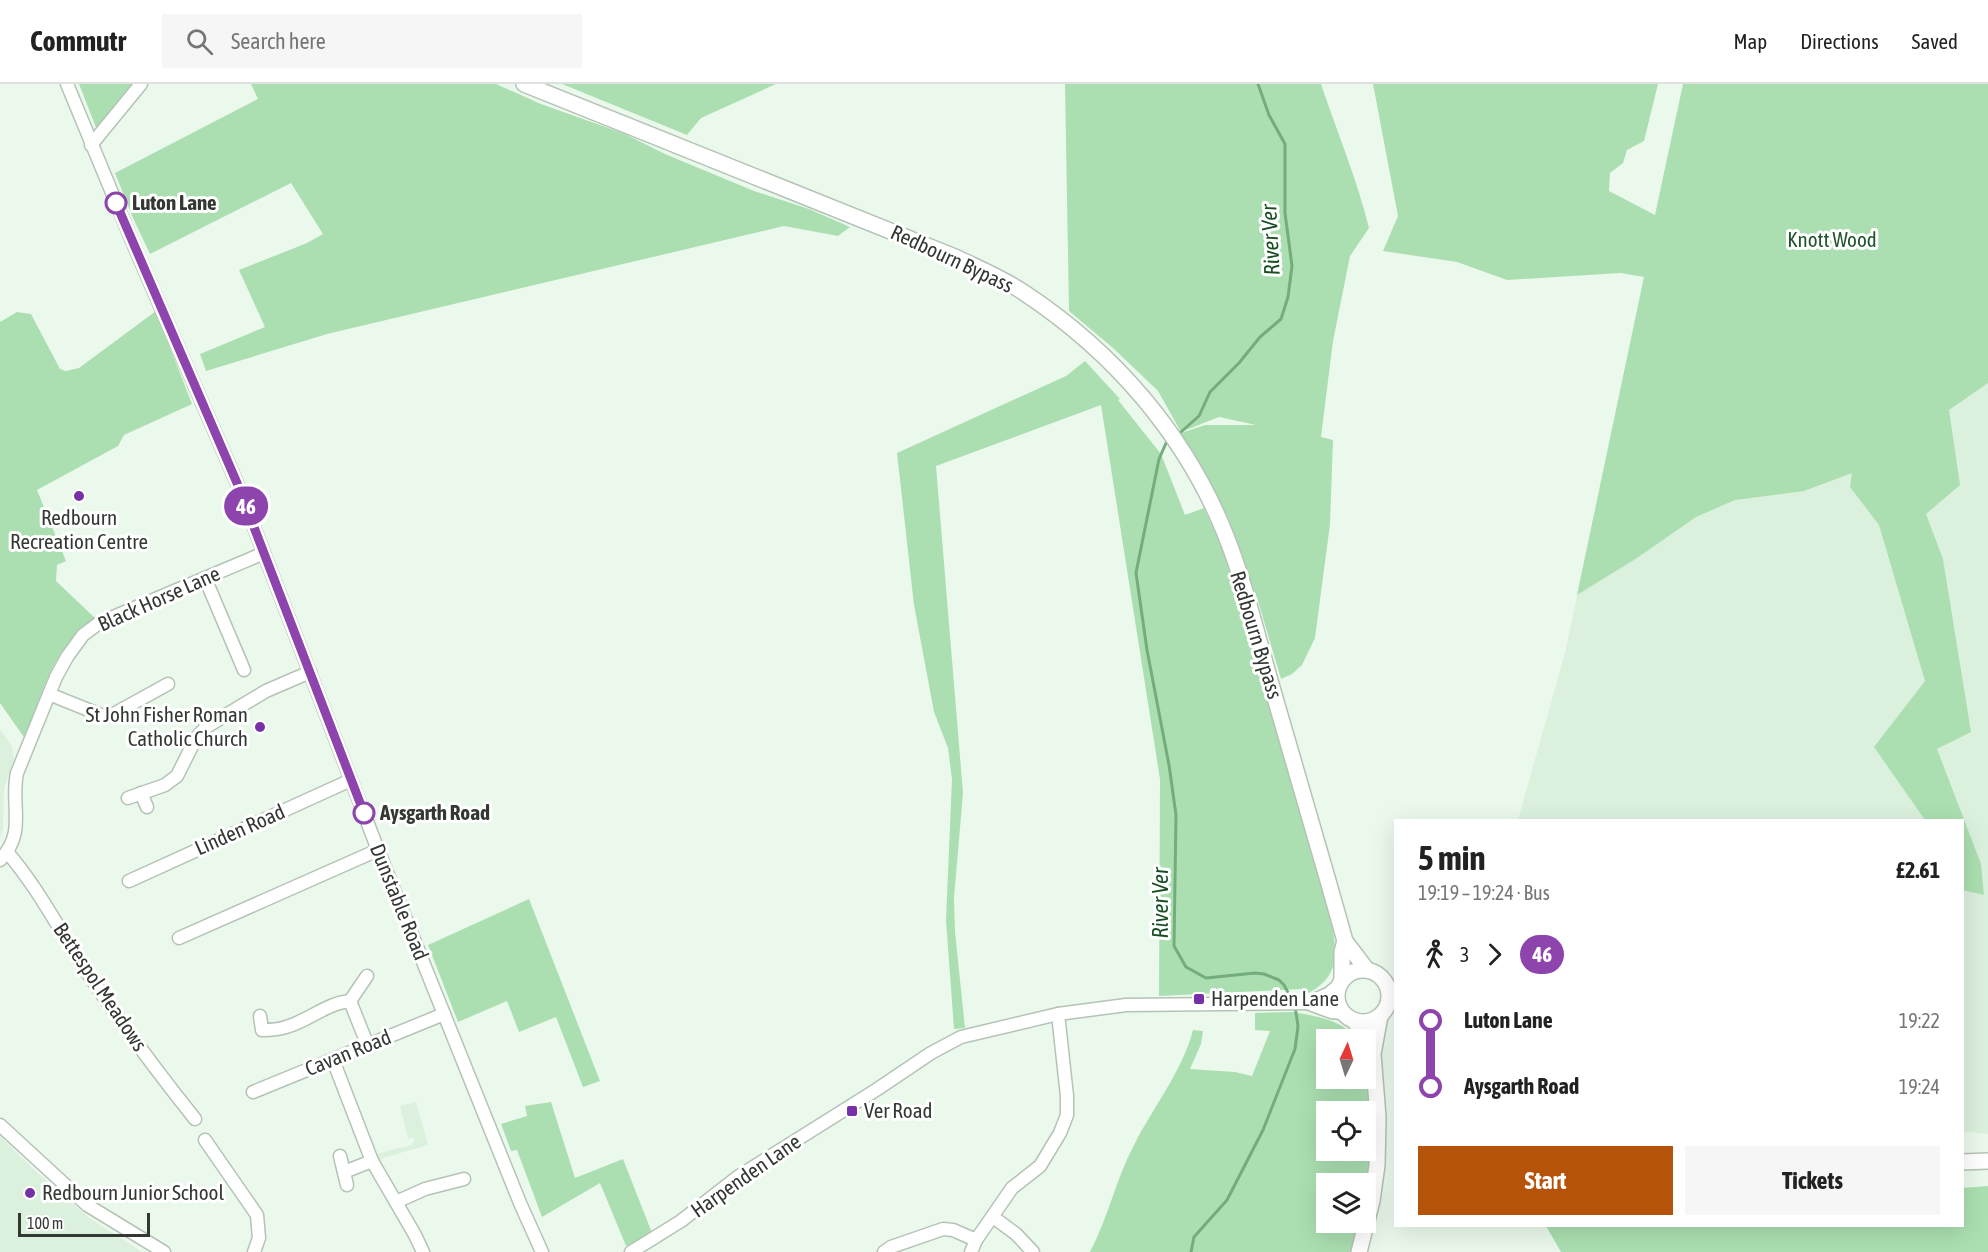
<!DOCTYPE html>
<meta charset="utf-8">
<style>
body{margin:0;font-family:"Asap Condensed",sans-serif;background:#f6f6f6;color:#222;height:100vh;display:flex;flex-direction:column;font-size:22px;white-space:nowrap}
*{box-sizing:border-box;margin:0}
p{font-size:20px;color:#767676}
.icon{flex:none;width:33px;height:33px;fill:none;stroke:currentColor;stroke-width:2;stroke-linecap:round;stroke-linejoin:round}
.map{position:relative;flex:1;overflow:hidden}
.drawer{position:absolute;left:1394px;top:735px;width:570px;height:408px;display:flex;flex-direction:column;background:#fff;border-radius:0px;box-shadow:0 6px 24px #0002}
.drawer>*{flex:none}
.badge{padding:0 12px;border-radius:20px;font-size:21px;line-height:39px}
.needle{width:39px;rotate:4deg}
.tools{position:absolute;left:1316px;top:945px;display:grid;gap:12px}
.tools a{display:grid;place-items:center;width:60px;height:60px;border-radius:0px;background:#fff;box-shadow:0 6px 24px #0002;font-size:30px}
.scale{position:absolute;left:18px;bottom:15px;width:132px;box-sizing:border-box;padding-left:6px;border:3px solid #333833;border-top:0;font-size:16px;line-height:21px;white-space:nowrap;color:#333833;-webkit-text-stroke:4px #fff;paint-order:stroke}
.map>.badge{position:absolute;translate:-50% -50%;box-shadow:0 0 0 3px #fff}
.legs{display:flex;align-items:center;gap:9px;height:66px;padding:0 24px;font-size:20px}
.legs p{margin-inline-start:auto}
.head{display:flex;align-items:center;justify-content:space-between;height:102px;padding:0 24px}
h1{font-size:33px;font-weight:700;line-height:45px}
.action{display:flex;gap:12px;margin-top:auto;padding:12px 24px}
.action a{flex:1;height:69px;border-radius:0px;background:#b45309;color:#fff;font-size:24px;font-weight:700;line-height:69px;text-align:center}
.action a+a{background:#f6f6f6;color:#222}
ul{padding:0 24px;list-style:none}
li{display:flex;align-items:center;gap:21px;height:66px;font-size:22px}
li i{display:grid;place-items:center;width:9px;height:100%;margin:0 8px;background:currentColor}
li i::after{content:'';width:15px;height:15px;margin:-8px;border:4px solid;border-radius:50%;background:#fff}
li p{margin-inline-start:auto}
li:first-child i{background:linear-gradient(#0000 50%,currentColor 0)}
li:last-child i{background:linear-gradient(currentColor 50%,#0000 0)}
header{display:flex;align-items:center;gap:36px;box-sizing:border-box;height:84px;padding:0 30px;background:#fff;border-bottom:2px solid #e0e0e0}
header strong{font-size:28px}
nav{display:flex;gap:33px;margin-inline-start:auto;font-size:21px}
.search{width:420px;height:54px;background:#f6f6f6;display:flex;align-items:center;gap:15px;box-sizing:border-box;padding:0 21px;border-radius:0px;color:#767676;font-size:22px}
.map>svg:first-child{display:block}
</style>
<header>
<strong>Commutr</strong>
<div class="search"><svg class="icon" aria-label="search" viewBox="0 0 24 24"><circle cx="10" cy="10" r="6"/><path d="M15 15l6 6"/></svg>Search here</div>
<nav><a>Map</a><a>Directions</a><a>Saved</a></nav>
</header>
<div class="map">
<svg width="1988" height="1168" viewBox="0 0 1988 1168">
<rect width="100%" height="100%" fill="#ebf9ec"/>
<g fill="#dcf0de">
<polygon points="1988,0 1988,1050 1962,1047 1962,736 1518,736 1565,569 1644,193"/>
<polygon points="0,645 12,662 14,675 4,704 3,746 0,753"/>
<polygon points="416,1018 428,1061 383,1074 380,1077 376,1070 411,1061 414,1057 414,1053 408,1055 400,1022"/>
<polygon points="0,1052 32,1084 88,1133 142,1168 0,1168"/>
</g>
<g fill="#abdfb1" fill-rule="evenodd">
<polygon points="79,0 133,0 97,46"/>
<polygon points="251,0 496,0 541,20 625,50 665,70 754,107 809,125 850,143 838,152 784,142 327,250 206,287 200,270 265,243 239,186 307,159 323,150 291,99 150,170 133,134 115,89 258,15"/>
<polygon points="562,0 776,0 701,34 687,51"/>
<path d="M1065,0H1321C1337,48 1357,95 1369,144L1350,172L1333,257L1321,353L1333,356L1330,440L1315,554L1302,581L1292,590L1281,595L1258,517L1227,431L1181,349L1205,341H1256L1219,333L1181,348L1158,307L1113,264L1069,227Z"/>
<polygon points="1373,0 1658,0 1644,57 1627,66 1623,79 1610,89 1609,107 1655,131 1683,0 1988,0 1988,299 1949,326 1960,401 1926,430 1943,475 1971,648 1937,665 1981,780 1984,811 1962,806 1962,736 1925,736 1874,663 1925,597 1879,441 1850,403 1852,389 1804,407 1735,416 1696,433 1637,474 1577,511 1644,193 1621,189 1507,196 1457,178 1383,167 1398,132"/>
<path d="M156,227L192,320L124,351L118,362L37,406L66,477L57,481L56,497L96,535C53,560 41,611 26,656L0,619V238L17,228L31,230L60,285L66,287L79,284Z"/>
<path d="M1085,277L1120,315L1118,316L1161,370L1185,431L1204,424L1220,459L1257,568L1329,826C1336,862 1345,892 1305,911L1301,905L1159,912L1160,695L1101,321L936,382L963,709L954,814L955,848L965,944L954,945L946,836L952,695L948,664L934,628L914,521L897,369L1066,292Z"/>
<polygon points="529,815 600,997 583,1003 556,933 519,948 507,917 458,938 428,861"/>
<path d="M1293,928C1314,932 1343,935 1355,955L1326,956V994H1365V980L1369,993V1077L1365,1107V1100H1326V1138L1361,1139L1351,1168H1090C1108,1134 1116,1095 1134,1061C1153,1023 1182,988 1193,946L1203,947L1201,960L1190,985L1235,988L1252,992L1270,947L1255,946V929ZM1326,1028H1365V1066H1326Z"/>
<polygon points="551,1018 575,1094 623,1075 652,1149 626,1162 600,1099 542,1133 517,1066 511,1067 501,1040 527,1032 525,1022"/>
<polygon points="1988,1102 1988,1168 1561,1168 1546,1142 1962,1142 1962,1104"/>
</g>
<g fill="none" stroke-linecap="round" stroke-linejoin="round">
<g stroke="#74ac7b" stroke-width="3">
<polyline points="1181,348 1199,332 1210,308 1239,279 1260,253 1281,235 1288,213 1292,182 1285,129 1285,60 1269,31 1258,0"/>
<polyline points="1167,357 1159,375 1136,489 1147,566 1169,681 1176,731 1174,862 1186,883 1206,894 1255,889 1264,890 1279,896 1284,901 1292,916"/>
<polyline points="1191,1168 1194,1153 1227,1116 1263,1046 1295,965 1298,942 1295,922"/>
</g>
<defs>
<g id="minor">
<polyline points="67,0 132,157 237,399 378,766 520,1119 542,1168"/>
<polyline points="91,61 141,0"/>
<polyline points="205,494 244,586"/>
<polyline points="49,610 101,631 110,632 168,600"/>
<polyline points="141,709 147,723"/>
<polyline points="128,714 165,701 177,692 196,654 206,643 266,607 310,588"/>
<path d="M7,768C40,806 63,853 91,894C124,943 159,990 195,1035"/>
<path d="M0,776C27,748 10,722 17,689L56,593L67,573L83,551L99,539L264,469"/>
<polyline points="129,797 351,696"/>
<polyline points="179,854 378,766"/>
<polyline points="350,917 367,892"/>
<polyline points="1307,919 1331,928 1343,929"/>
<path d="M260,932L262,946C270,946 278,946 286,943C308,937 327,919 350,917L368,962"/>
<polyline points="333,976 372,1077 415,1151 423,1168"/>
<polyline points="253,1008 444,930"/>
<polyline points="0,1041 87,1121 164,1168"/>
<polyline points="205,1056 257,1131 259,1154 254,1168"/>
<polyline points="340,1072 347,1101"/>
<polyline points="344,1088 372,1077"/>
<polyline points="396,1118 425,1105 464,1095"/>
<polyline points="993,1133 1016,1150 1033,1168"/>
<polyline points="631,1168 681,1137 739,1092 876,1006 931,969 961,953 1058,930 1126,921 1307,919 1328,910 1340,900"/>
<polyline points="884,1168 891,1163 943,1145 953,1146 976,1156"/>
<polyline points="971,1168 976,1156 1012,1104 1040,1082 1060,1049 1067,1031 1067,1012 1058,930"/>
</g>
<g id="major">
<path d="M524,0L955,173C978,184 1002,194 1023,208C1114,268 1186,351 1226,452C1245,500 1257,551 1271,600C1296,685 1321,771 1345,857L1367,886"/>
<circle cx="1363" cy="912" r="26"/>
<polyline points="1342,897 1342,868 1345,857"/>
<polyline points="1355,937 1364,956"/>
<polyline points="1962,1078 1988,1077"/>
<polyline points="1359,1168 1372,1117 1377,1081 1378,1033 1373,970 1380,932"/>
</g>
</defs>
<use href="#minor" stroke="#b5c3b6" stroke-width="15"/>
<use href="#major" stroke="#b5c3b6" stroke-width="18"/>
<use href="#minor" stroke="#fff" stroke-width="12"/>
<use href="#major" stroke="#fff" stroke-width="15"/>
</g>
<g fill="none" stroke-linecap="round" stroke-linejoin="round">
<defs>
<polyline id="line-1" points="116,119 237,399 364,729"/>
</defs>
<use href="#line-1" stroke="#fff" stroke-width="14"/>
<use href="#line-1" stroke="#8e44ad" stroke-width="9"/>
</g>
<g fill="#fff" stroke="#8e44ad" stroke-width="3">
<circle cx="116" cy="119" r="10"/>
<circle cx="364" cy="729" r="10"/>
</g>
<g fill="#7531a5" stroke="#fff" stroke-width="2">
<circle cx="79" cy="412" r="6"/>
<circle cx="260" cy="643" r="6"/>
<rect x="1193" y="909" width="12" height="12" rx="3"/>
<rect x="846" y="1021" width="12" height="12" rx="3"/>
<circle cx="30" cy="1109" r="6"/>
</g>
<g text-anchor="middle" stroke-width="6" stroke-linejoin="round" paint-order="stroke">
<g font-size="21" font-weight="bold" fill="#333833" stroke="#fff" text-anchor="start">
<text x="132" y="126">Luton Lane</text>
<text x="380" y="736">Aysgarth Road</text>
</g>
<g font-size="21" fill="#20552b" stroke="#fff">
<text x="1832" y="163">Knott Wood</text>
</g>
<g font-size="21" fill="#333833" stroke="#fff">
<text transform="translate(952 175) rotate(25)" y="7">Redbourn Bypass</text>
<text transform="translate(159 515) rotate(-24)" y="7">Black Horse Lane</text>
<text transform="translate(1256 551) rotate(73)" y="7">Redbourn Bypass</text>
<text transform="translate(240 746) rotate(-24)" y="7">Linden Road</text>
<text transform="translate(399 818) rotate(68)" y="7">Dunstable Road</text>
<text transform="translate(100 903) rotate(56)" y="7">Bettespol Meadows</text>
<text transform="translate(348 969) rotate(-22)" y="7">Cavan Road</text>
<text transform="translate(746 1092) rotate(-35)" y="7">Harpenden Lane</text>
</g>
<g font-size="21" fill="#333833" stroke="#fff" text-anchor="start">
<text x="79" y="441" text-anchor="middle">Redbourn<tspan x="79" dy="24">Recreation Centre</tspan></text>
<text x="248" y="638" text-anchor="end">St John Fisher Roman<tspan x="248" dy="24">Catholic Church</tspan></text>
<text x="1211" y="922">Harpenden Lane</text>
<text x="864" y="1034">Ver Road</text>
<text x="42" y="1116">Redbourn Junior School</text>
</g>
<g font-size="22" font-style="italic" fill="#184e24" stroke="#fff">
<text transform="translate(1270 156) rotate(-93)" y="8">River Ver</text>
<text transform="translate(1160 819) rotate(-90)" y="8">River Ver</text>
</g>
</g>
</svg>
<div class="tools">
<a><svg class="needle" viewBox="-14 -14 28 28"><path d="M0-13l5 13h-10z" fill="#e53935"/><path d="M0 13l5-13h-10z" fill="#767676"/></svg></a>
<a><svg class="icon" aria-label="locate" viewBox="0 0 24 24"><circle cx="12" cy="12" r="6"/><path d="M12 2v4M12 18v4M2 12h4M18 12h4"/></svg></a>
<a><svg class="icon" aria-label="layers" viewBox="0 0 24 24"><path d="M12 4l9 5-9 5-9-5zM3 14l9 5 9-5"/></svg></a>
</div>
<div class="scale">100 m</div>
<b class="badge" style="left:246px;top:422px;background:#8e44ad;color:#fff">46</b>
<section class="drawer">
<div class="head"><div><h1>5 min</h1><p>19:19 – 19:24 · Bus</p></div><b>£2.61</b></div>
<div class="legs"><svg class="icon" aria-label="walk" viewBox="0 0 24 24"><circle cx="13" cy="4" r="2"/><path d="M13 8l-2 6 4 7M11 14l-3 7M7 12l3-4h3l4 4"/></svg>3<svg class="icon" aria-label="forward" viewBox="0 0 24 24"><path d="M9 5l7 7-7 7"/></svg><b class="badge" style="background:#8e44ad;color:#fff">46</b></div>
<ul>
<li><i style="color:#8e44ad"></i><b>Luton Lane</b><p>19:22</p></li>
<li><i style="color:#8e44ad"></i><b>Aysgarth Road</b><p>19:24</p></li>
</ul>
<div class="action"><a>Start</a><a>Tickets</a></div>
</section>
</div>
